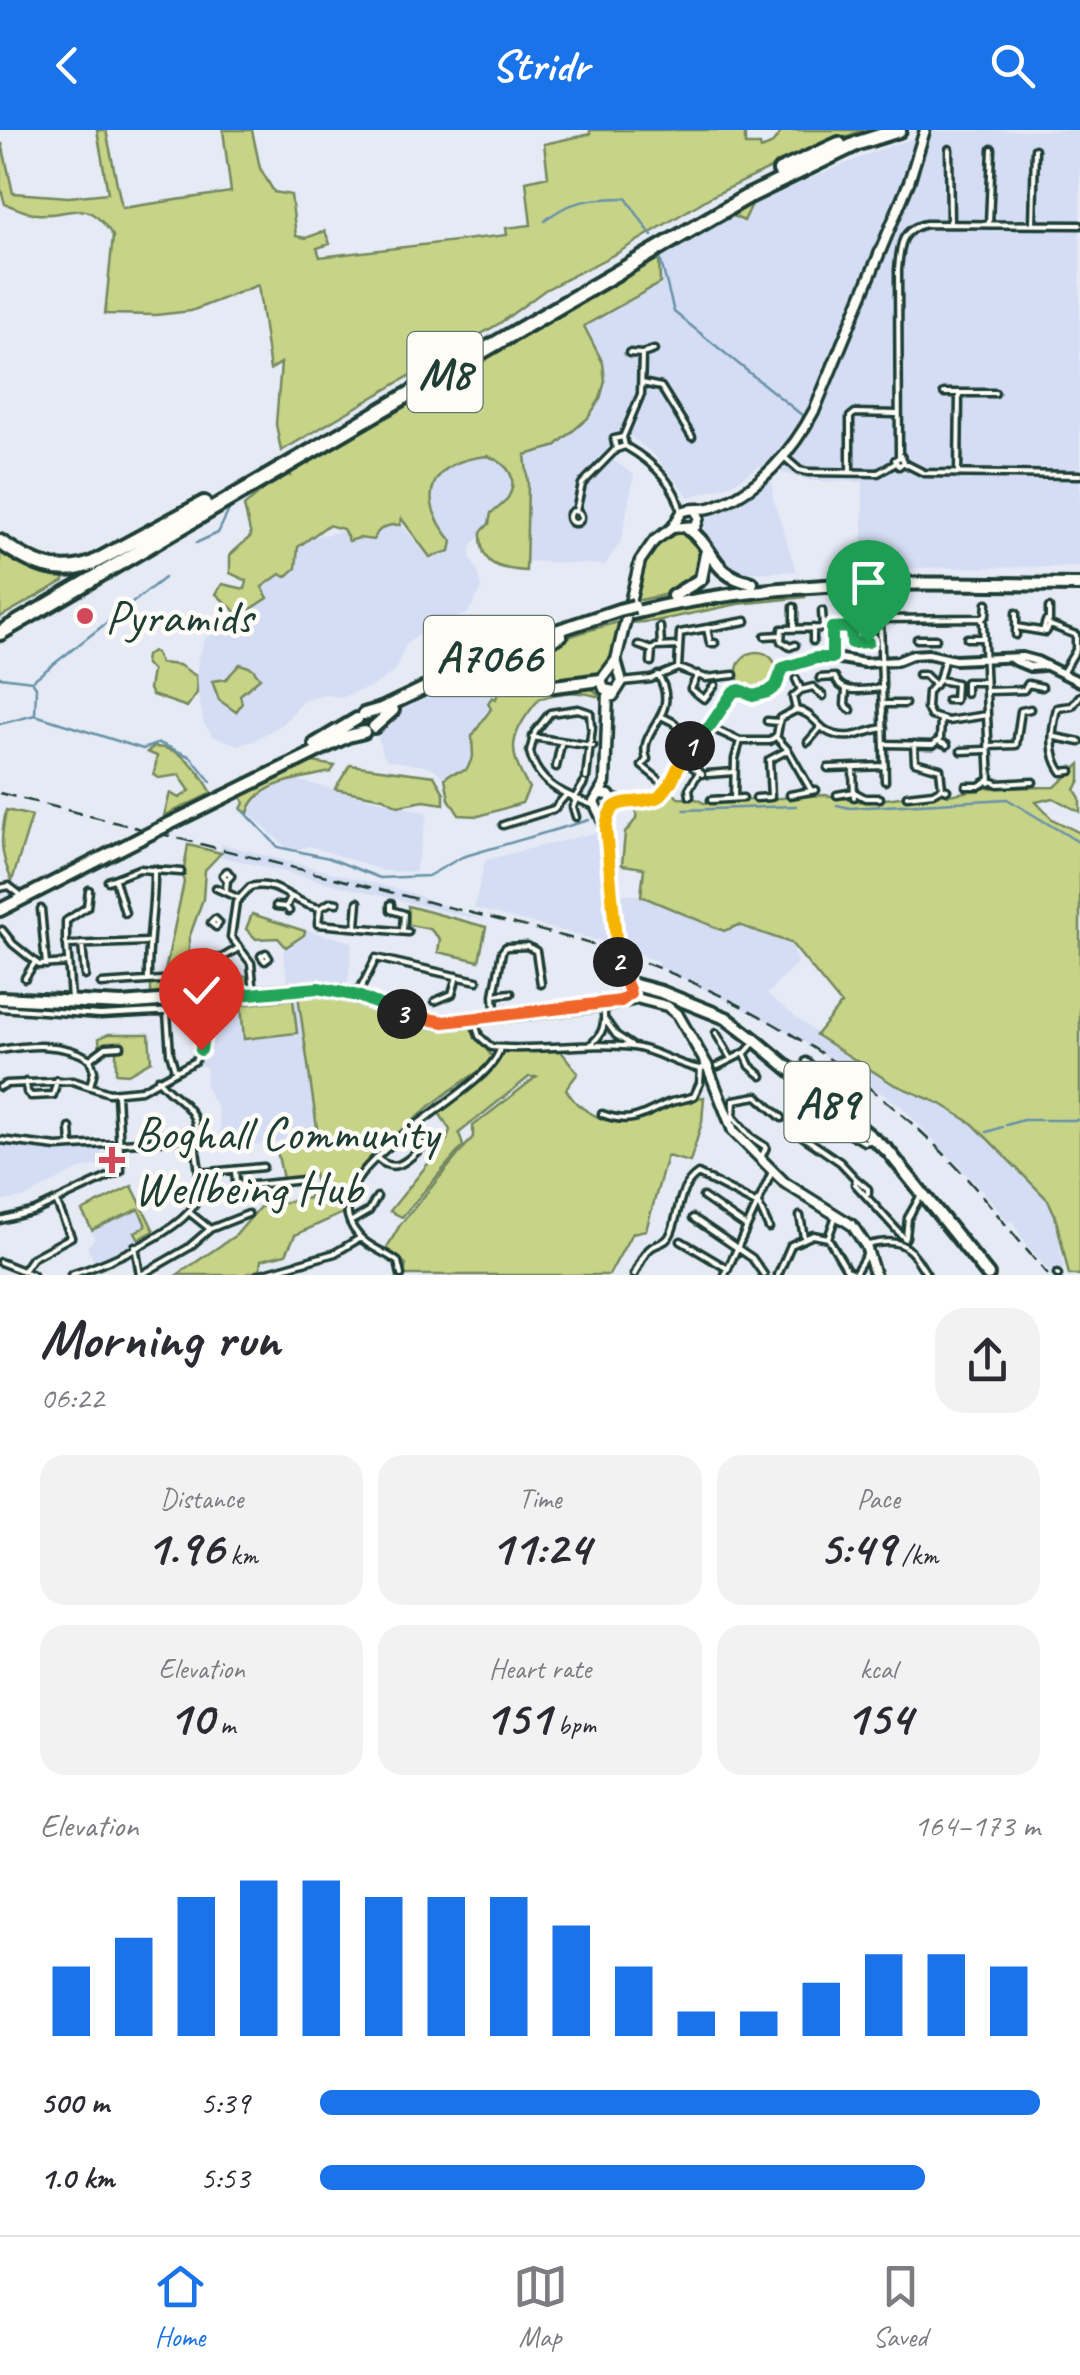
<!DOCTYPE html>
<html lang="en">
<head>
<meta charset="utf-8">
<style>
	:root { --surface:#fff; --page:#f2f2f3; --text:#2b2b33; --muted:#7c7c81; --line:#e1e1e2; --accent:#1a73e8 }
	body { margin:0; font-family:Caveat,sans-serif; background:var(--page); color:var(--text); height:100vh; display:flex; flex-direction:column; font-size:38px; white-space:nowrap }
	* { box-sizing:border-box; margin:0 }
	p { font-size:32px; color:var(--muted) }
	.icon { flex:none; width:55px; height:55px; fill:none; stroke:currentColor; stroke-width:2; stroke-linecap:round; stroke-linejoin:round }
	.map { position:relative; height:1145px; overflow:hidden }
	.drawer { display:flex; flex-direction:column; background:var(--surface); flex:1 }
	.drawer>* { flex:none }
	.pin { position:absolute; display:grid; place-items:center; width:85px; height:85px; color:#fff; margin:-102px -42px; border-radius:50% 50% 50% 0; rotate:-45deg; box-shadow:0 0 10px #0007 }
	.pin .icon { rotate:45deg }
	.km { position:absolute; width:50px; height:50px; margin:-25px; border-radius:50%; background:#222; color:#fff; font-size:28px; line-height:50px; text-align:center }
	.round { display:grid; place-items:center; flex:none; width:105px; height:105px; border-radius:30px; background:var(--page) }
	.head { display:flex; align-items:center; justify-content:space-between; height:170px; padding:0 40px }
	h1 { font-size:55px; font-weight:700; line-height:75px }
	.metrics { display:grid; grid-template-columns:repeat(3,1fr); gap:15px; height:170px; padding:10px 40px }
	.metrics div { display:grid; align-content:center; border-radius:25px; background:var(--page); text-align:center }
	.metrics b { font-size:50px; font-weight:700 }
	.metrics small { font-size:28px; font-weight:400 }
	.metrics p { font-size:28px }
	.chart { height:280px; padding:20px 40px }
	.chart p { display:flex; justify-content:space-between }
	.chart svg { width:100%; height:180px; margin-top:10px; stroke:var(--accent); stroke-width:6 }
	ul { padding:0 40px; list-style:none; font-size:32px }
	li { display:grid; grid-template-columns:160px 120px 1fr; align-items:center; height:75px }
	li i { height:25px; border-radius:12px; background:var(--accent) }
	header { display:flex; justify-content:space-between; align-items:center; height:130px; padding:0 40px; background:var(--accent); color:#fff; font-size:45px; font-weight:700 }
	.menu { display:flex; justify-content:space-around; align-items:center; height:140px; border-top:2px solid var(--line); background:var(--surface); font-size:28px; color:var(--muted) }
	.menu a { display:grid; justify-items:center; gap:5px }
	.menu .selected { color:var(--accent) }
	.map>svg:first-child { display:block }
</style>
</head>
<body>
<header><svg class="icon" aria-label="back" viewBox="0 0 24 24"><path d="M15 5l-7 7 7 7"/></svg>Stridr<svg class="icon" aria-label="search" viewBox="0 0 24 24"><circle cx="10" cy="10" r="6"/><path d="M15 15l6 6"/></svg></header>
<div class="map">
<svg width="1080" height="1145" viewBox="0 0 1080 1145">
	<rect width="100%" height="100%" fill="#e5eaf5"/>
	<filter id="ink" filterUnits="userSpaceOnUse"><feTurbulence type="fractalNoise" baseFrequency=".01" numOctaves="2"/><feDisplacementMap in="SourceGraphic" scale="20" xChannelSelector="R" yChannelSelector="G"/><feConvolveMatrix kernelMatrix="1 2 1 2 8 2 1 2 1" color-interpolation-filters="sRGB"/></filter>
	<g filter="url(#ink)">
		<path fill="#d4ddf3" d="M1080 0V437L863 438V352L811 351 759 336 731 355 689 367 653 324 630 306 614 331 634 345 621 411 605 435 526 431 528 353 525 325 554 317 603 233 584 196 660 154 658 127 733 86 744 90 753 72 879 20 935 1Z
			M484 323 504 331 511 342 514 357 512 368 498 388 472 415 470 426 479 445 482 459 468 483 415 506 405 516 395 541 373 556 340 568 325 564 303 571 283 594 253 611 239 615 213 606 204 594 196 551 198 528 205 509 232 491 243 475 283 443 294 422 314 407 368 396 397 394 404 397 425 423H445L450 416 437 392 430 350 451 329Z
			M771 347 773 368 796 441 746 443 721 433 704 401 706 390Z
			M503 548 491 578 472 605 473 627 466 641 450 644 445 648 431 637 388 630 383 625 377 603 382 589 454 554 470 549Z
			M296 650 428 683 415 742 384 741 310 716 299 719 286 717 249 683 252 671 265 661Z
			M602 701 612 814 474 778 485 730Z
			M221 714 408 762 488 792 220 726Z
			M615 762 640 766 701 791 739 795 791 813 797 833 767 864 838 920 893 954 941 974 973 994 1048 1070 1055 1085 1064 1139 1052 1145 1025 1113 1012 1090 1008 1093 993 1072 901 976 792 904 657 835 658 832 622 817Z
			M306 800 352 812 347 859 288 855 283 820 305 806Z
			M298 865 318 1005 223 1020 218 979 205 956 207 938 198 934 222 873Z
			M0 1013 43 1021 102 1019V1034L77 1040 26 1067 0 1072Z
			M133 1056 155 1101 95 1133 87 1117 95 1108 81 1081Z"/>
		<path fill="#c7d387" stroke="#73885e" stroke-width="2.5" d="M97 0H106L122 78 231 62 223 0H252L260 38 274 62 291 65 296 106 306 108 325 101 330 114 317 118 320 127 507 105 506 98 531 95 526 51 548 46 544 14 590 4V0H745V15H760L761 19 771 15 783 0H864L812 19 712 66 619 122 545 160 500 193 281 321 276 294 281 233 270 240 258 155 191 181 156 185 105 184 113 106C84 63 73 88 36 84 26 83 15 77 5 74L0 56 2 13 13 63 69 67 108 63Z
			M751 68 753 72 744 91 733 86 659 127 660 153 584 196 603 233 605 251 600 269 588 288 554 317 525 325 528 353 526 441C497 439 480 435 481 402L489 394 491 383C519 366 521 339 488 326 431 331 414 366 452 411L450 421 430 427 401 388 400 395C387 394 378 398 373 410L359 408 349 411 343 399 328 395 298 417 296 438 286 447 280 444 262 457 268 468 251 479 237 483 216 464 222 454 245 459 247 451 230 443V425L251 406 244 376 287 340 291 347 290 338Z
			M677 403C711 403 708 446 681 459 667 466 649 468 634 471 641 441 647 416 677 403Z
			M0 417 64 444V451L0 487Z
			M805 462V467L738 474 656 491 630 493 633 487 716 470Z
			M618 492C617 502 616 514 613 524 602 555 563 557 537 547L532 532C544 510 595 499 618 492Z
			M152 521 156 523 160 533 179 535 196 546 197 563 187 577 152 565 149 559 152 541 145 533 146 526Z
			M737 542a20 20 0 1 1 40 0a20 20 0 1 1-40 0Z
			M240 534 252 538 260 548 240 565 242 573 236 582 219 570 212 551 226 549Z
			M503 548 591 558 604 569C582 560 563 561 539 569 511 604 505 618 529 658L522 673 479 686 459 685 449 669 445 648 450 644 466 640 473 627 472 606 491 579 488 573 492 567 496 569Z
			M153 617C182 616 199 640 212 663L164 686 170 663 179 668 190 661 179 645 159 648 154 645 157 626 147 622Z
			M307 631 335 636 331 642C304 648 255 652 248 683L241 679 244 673 240 663Z
			M1080 634V650L1075 660 1080 668V682L1053 668 1036 672 1052 689 1080 703V1145H1069L1055 1085 1048 1070 973 994 941 974 893 954 816 905 841 874 791 813 739 795 724 801 641 766 644 738 622 735 625 703 636 689 637 675 656 673 671 660 678 668 696 669 704 673 825 665 864 672 942 661 949 665 986 658 1055 657Z
			M350 635 434 646 444 663V674L424 671 398 676 383 668 335 659Z
			M6 680 32 686 12 751C0 723 0 711 6 680Z
			M188 715 221 723 205 740 203 769 189 808V850L253 846 254 863 151 868V852L163 851 184 752 181 742 184 739Z
			M408 776 486 797 479 831 438 822 440 809 430 799 409 795Z
			M252 784 305 801 304 805 286 817 278 808 256 809 246 799Z
			M328 864 417 895 470 897 495 931C437 966 383 1011 341 1064L343 1083 295 1105 286 1124 261 1130 260 1140 243 1145H177L236 1105 260 1077 308 1068 317 1059 314 1044 283 1049 276 1016 316 1008 318 1005 298 865Z
			M293 869 297 903 244 909 241 875Z
			M109 904H149L151 931 128 944 116 943V919H106L100 923 99 908Z
			M560 920 578 943 566 959C574 973 580 977 594 985 634 1008 663 971 704 967L702 992 690 1032 667 1026 646 1100 632 1103 609 1145H404L406 1134 386 1119 400 1095 473 1007V996L536 947H529L459 1003 463 1016 402 1087 390 1081 447 1010 450 1000 438 981C466 960 487 952 505 921Z
			M132 1056 154 1101 139 1109 135 1102 146 1096 139 1079 92 1100 82 1081Z"/>
		<g fill="none" stroke-linecap="round" stroke-linejoin="round">
			<path stroke="#6892a8" stroke-width="2.5" d="M545 91C567 70 597 68 626 68L652 106
				M659 124 674 182 803 286
				M196 413 218 403 230 378
				M0 547 32 551 36 557 35 585
				M32 551 164 448
				M0 594 35 585 143 619 159 613 191 627 211 652
				M837 675 850 678 1007 669 1080 713
				M243 680 278 717 329 728 380 748 428 746 462 727 589 690
				M684 680 796 676
				M1045 990H1054
				M1056 990H1080
				M1006 995 1023 990H1042
				M987 1002 1002 997"/>
			<defs>
				<path id="minor" d="M949 19 950 94
					M989 94 992 19
					M1033 94 1035 19
					M629 223 642 224 654 220
					M642 253 661 257 692 307
					M944 263H995
					M623 307 641 264 642 224
					M625 316 623 307 614 309 616 319 625 316C651 331 676 352 681 383
					M899 326 898 140C900 117 900 99 926 94L1080 95
					M901 326 904 332 899 336 895 330Z
					M784 327 799 340 808 342 878 343 896 333
					M904 333 924 343 1080 345
					M850 343V287L855 283 897 284
					M958 344 959 263
					M569 387a6 6 0 1 1 12 0a6 6 0 1 1-12 0Z
					M576 381 582 354 616 319
					M851 476V497
					M794 477V498
					M1049 478V491
					M822 481 823 498
					M1016 483V497
					M982 489 986 485 987 473
					M660 497 661 516
					M707 498 710 513H715
					M813 498V511
					M1043 501 1046 491 1050 495
					M1016 505V497L1046 502 1050 495 1076 505V520L1063 542
					M765 506 780 505
					M967 508H984
					M917 509H936
					M638 515 652 520 656 517 679 516
					M795 515 790 517 781 511 782 499 832 498
					M832 528V498L851 497 852 513 867 512
					M944 530 939 550 928 562 927 578 931 586 948 591 987 585
					M651 532 652 520
					M678 538 680 503 746 491
					M698 544 691 559 704 569 715 555
					M658 545C683 585 636 600 647 629L642 636 668 657
					M918 545H925L935 555
					M820 548 835 547C841 566 865 559 883 558
					M796 549 801 560
					M939 550 956 553 955 570H947
					M622 552 651 549 678 538 706 548 734 545
					M846 560 845 575 851 580
					M986 561 1024 560 1028 554 1042 557
					M966 563V552H985
					M883 574H905
					M796 580 793 567 801 560 813 557 823 566
					M663 587 673 592 693 612
					M767 591 779 592
					M591 596 590 583 578 579 550 583 535 602 530 622C538 656 566 665 595 676
					M712 598 740 611H770L777 605 780 588 796 580C815 583 818 601 836 605 853 610 867 600 884 598
					M532 607 593 616
					M776 607 788 620
					M1055 607 1080 612
					M938 611 947 615
					M808 612 821 597
					M886 614 933 615 940 609 941 590
					M914 614 915 632 940 639 942 658
					M988 616 1016 615 1021 581 1030 579
					M961 621 986 620
					M681 628 702 644
					M556 637 561 614
					M828 638 885 636
					M853 638 854 667
					M1071 641 1062 642C1048 623 1052 600 1057 578L1072 576 1080 566
					M708 644 734 642
					M586 648 592 597
					M885 651 880 489 981 488 983 493 990 653
					M966 656H979L989 650 998 654 1033 652
					M790 665 816 660
					M837 665 854 662 865 668H880
					M690 666 689 659 699 642
					M907 666 933 663 942 658 947 660
					M734 668 735 629 740 611
					M756 668 771 667 769 630 788 620 811 660
					M574 669 584 653
					M576 670 573 677 576 687
					M711 670 743 668
					M503 695 554 679 566 665
					M115 750 125 783
					M108 751 139 739 181 742
					M0 758 9 756 22 766
					M216 758 238 768
					M226 760 227 750 223 745 227 741 231 746 227 750
					M391 774V780L404 784 403 800
					M276 776 286 777
					M320 778 331 772 337 773
					M41 779 46 835
					M289 781 286 777 291 767
					M215 789 219 793 216 797 211 793Z
					M356 796 358 772
					M2 800 13 814 39 835 68 833
					M66 813V791L87 777 89 760
					M82 814 85 846
					M266 823 269 828 265 831 261 826Z
					M206 825 210 829 205 833 202 829Z
					M210 829 222 828 237 819
					M25 848 35 832
					M148 851C147 813 155 777 154 739
					M101 854 162 850
					M359 862 376 828 477 851
					M254 863 251 833 231 807 236 772 250 757C278 749 294 775 320 778L318 794 408 802
					M494 865 511 863
					M71 869 67 815 147 812
					M435 871 452 864 457 846
					M0 878 100 885 195 880 207 886
					M495 881 494 865 502 822 506 817 527 816 536 821 541 854
					M167 883 170 923 175 940
					M474 890 479 906 491 917C538 922 586 911 634 917 657 920 677 936 701 939L707 935
					M606 891 616 905 631 915
					M716 903 730 927
					M590 915C604 904 606 893 603 876
					M0 920C30 915 63 912 90 929L94 941 90 956
					M744 923 750 936 762 946
					M90 929 106 917 121 916
					M806 931 825 947
					M718 936 746 922 753 914
					M26 952 27 962 31 966 53 965 57 950
					M831 952 846 970
					M0 957 6 954 73 951 109 963 141 960 195 931 201 920 205 890 214 879 215 867
					M818 965 815 977 831 993 864 1012 874 1010
					M602 984C634 996 642 983 671 972 678 970 687 969 694 966L700 953 701 939
					M153 994 154 1011
					M70 998 71 1016
					M799 1004 840 1032 856 1049 855 1054 905 1109
					M0 1010 57 1017 188 1009 196 1014
					M762 1026 766 1017 751 1007 733 987 734 970 757 966 782 988
					M378 1029C396 1045 409 1029 423 1016
					M235 1040 236 1052 242 1056 304 1050
					M199 1043 263 1037
					M856 1049 868 1059V1063
					M703 1067 745 1096
					M757 1071 769 1098
					M190 1083 210 1099
					M800 1086 804 1107
					M693 1088 752 1128 764 1145
					M0 1090 35 1081 121 1041 117 964
					M350 1092 369 1081 377 1067
					M906 1107 908 1088 921 1065
					M828 1108 847 1140 855 1144
					M681 1111 728 1139
					M868 1115C903 1106 910 1117 927 1145
					M135 1116 140 1145
					M0 1132 33 1145
					M23 1141 32 1128 71 1107 56 1071
					M855 1143 868 1122
					M1057 1144 1058 1145
					M71 1145C102 1135 191 1099 199 1065 202 1049 197 1034 196 1018 196 1008 198 998 194 988 187 971 168 964 158 949
					M141 1145 188 1118 210 1099 248 1084
					M258 1145 335 1123 360 1108
					M401 1145 398 1132C386 1122 369 1118 359 1106 298 1038 491 967 500 918
					M634 1145C639 1136 643 1123 652 1117 660 1112 667 1113 671 1103 680 1083 677 1058 698 1044L756 1074
					M725 1145 772 1042
					M778 1145 791 1115 813 1105 828 1108 836 1086"/>
				<path id="tertiary" d="M1013 530 1030 537 1043 536
					M674 650C674 626 696 614 710 597 719 586 723 573 733 562L741 560 758 565 768 562 776 555 783 538 813 529 835 528 864 533 897 531 912 525 928 524 955 530 1022 527 1037 531 1080 552
					M612 669 625 672 654 670 676 647"/>
				<path id="secondary" d="M672 398 696 396 699 387 695 380
					M614 561 604 559 601 550 616 530 640 431 654 411 672 398 682 382C692 377 702 381 713 377 759 361 793 321 815 279L909 52 925 0
					M613 566 622 552 616 530
					M601 664 609 665 613 671 612 678 606 682
					M608 681 606 699 617 816
					M606 698 594 672 605 653 608 561
					M618 828 620 843 630 859
					M636 868 667 876 678 885 707 935 733 1001 785 1053 852 1095 866 1116 875 1145"/>
				<path id="primary" d="M687 398C716 418 710 445 752 453
					M673 466 701 449 706 424
					M633 483C782 446 927 454 1080 455
					M542 553C512 534 542 515 561 505
					M446 554 487 545 555 556 601 550
					M364 584 381 579 517 514 619 480
					M374 597 393 580
					M315 614 357 589
					M163 697 348 606 364 602
					M0 780 143 707
					M630 864V859L635 855 661 862 726 888 756 911 888 1021 988 1145
					M0 868 122 874 318 858 357 866 408 887 444 892 611 873 634 868"/>
				<path id="motorway" d="M780 41 839 14
					M0 412C29 432 57 448 93 433L204 373
					M0 503 745 68 858 13 899 0"/>
			</defs>
			<use href="#minor" stroke="#1f3d34" stroke-width="11"/>
			<use href="#tertiary" stroke="#1f3d34" stroke-width="14"/>
			<use href="#secondary" stroke="#1f3d34" stroke-width="15"/>
			<use href="#primary" stroke="#1f3d34" stroke-width="18"/>
			<use href="#motorway" stroke="#1f3d34" stroke-width="20"/>
			<use href="#minor" stroke="#fdfcf7" stroke-width="4"/>
			<use href="#tertiary" stroke="#fdfcf7" stroke-width="6"/>
			<use href="#secondary" stroke="#fdfcf7" stroke-width="8"/>
			<use href="#primary" stroke="#fdfcf7" stroke-width="10"/>
			<use href="#motorway" stroke="#fdfcf7" stroke-width="12"/>
			<path stroke="#1f3d34" stroke-width="2.5" stroke-dasharray="15 8" stroke-linecap="butt" d="M0 663 570 808C705 846 838 919 938 1018 978 1057 1011 1103 1048 1145"/>
			<defs>
				<path id="secondary-bridge" d="M617 816 618 828"/>
				<path id="primary-bridge" d="M619 480 634 476
					M143 707 163 697"/>
			</defs>
			<use href="#secondary-bridge" stroke="#1f3d34" stroke-width="15" stroke-linecap="butt"/>
			<use href="#primary-bridge" stroke="#1f3d34" stroke-width="18" stroke-linecap="butt"/>
			<use href="#secondary-bridge" stroke="#fdfcf7" stroke-width="8"/>
			<use href="#primary-bridge" stroke="#fdfcf7" stroke-width="10"/>
		</g>
	</g>
	<g fill="none" stroke-linecap="round" stroke-linejoin="round" filter="url(#ink)">
		<defs>
			<path id="split-1" d="M690 616 710 596 733 562 740 560 753 566 768 562 776 556 783 538 816 528H832V498L851 497 852 513 868 512"/>
			<path id="split-2" d="M618 832 606 699C609 661 633 678 659 667 678 648 675 636 690 616"/>
			<path id="split-3" d="M402 884 444 892 621 871 630 864C629 853 619 845 618 832"/>
			<path id="split-4" d="M201 920 205 890 214 879 215 867 318 858 358 866 402 884"/>
		</defs>
		<use href="#split-1" stroke="#fff" stroke-width="20"/>
		<use href="#split-2" stroke="#fff" stroke-width="20"/>
		<use href="#split-3" stroke="#fff" stroke-width="20"/>
		<use href="#split-4" stroke="#fff" stroke-width="20"/>
		<use href="#split-1" stroke="#22a559" stroke-width="12"/>
		<use href="#split-2" stroke="#f5b400" stroke-width="12"/>
		<use href="#split-3" stroke="#f0652b" stroke-width="12"/>
		<use href="#split-4" stroke="#22a559" stroke-width="12"/>
	</g>
	<g fill="#d1495b" stroke="#fdfcf7" stroke-width="4">
		<circle cx="85" cy="486" r="10"/>
		<path d="M107 1015h10v10h10v10h-10v10h-10v-10h-10v-10h10z"/>
	</g>
	<g text-anchor="middle" stroke-width="9" stroke-linejoin="round" paint-order="stroke">
		<g fill="#fdfcf7" stroke="#62766e" stroke-width="2.5">
			<rect x="407.5" y="202" width="75" height="80" rx="8"/>
			<rect x="424" y="486" width="130" height="80" rx="8"/>
			<rect x="784.5" y="932" width="85" height="80" rx="8"/>
		</g>
		<g font-size="45" font-weight="bold" fill="#1f3d34">
			<text x="445" y="258">M8</text>
			<text x="489" y="542">A7066</text>
			<text x="827" y="988">A89</text>
		</g>
		<g font-size="48" fill="#1f3d34" stroke="#fdfcf7" text-anchor="start">
			<text x="105" y="503">Pyramids</text>
			<text x="134" y="1019">Boghall Community<tspan x="134" dy="55">Wellbeing Hub</tspan></text>
		</g>
	</g>
</svg>
<div class="pin" style="left:868px;top:512px;background:#1e9e55"><svg class="icon" aria-label="arrive" viewBox="0 0 24 24"><path d="M6 21V4h12l-3 4 3 4H6"/></svg></div>
<div class="pin" style="left:201px;top:920px;background:#d93025"><svg class="icon" aria-label="check" viewBox="0 0 24 24"><path d="M5 12l5 5 9-10"/></svg></div>
<b class="km" style="left:690px;top:616px">1</b>
<b class="km" style="left:618px;top:832px">2</b>
<b class="km" style="left:402px;top:884px">3</b>
</div>
<section class="drawer">
<div class="head"><div><h1>Morning run</h1><p>06:22</p></div><a class="round"><svg class="icon" aria-label="share" viewBox="0 0 24 24"><path d="M12 15V3M7 8l5-5 5 5M5 13v7h14v-7"/></svg></a></div>
<div class="metrics">
<div><p>Distance</p><b>1.96<small> km</small></b></div>
<div><p>Time</p><b>11:24</b></div>
<div><p>Pace</p><b>5:49<small> /km</small></b></div>
</div>
<div class="metrics">
<div><p>Elevation</p><b>10<small> m</small></b></div>
<div><p>Heart rate</p><b>151<small> bpm</small></b></div>
<div><p>kcal</p><b>154</b></div>
</div>
<div class="chart"><p><span>Elevation</span>164–173 m</p>
<svg viewBox="0 0 160 44" preserveAspectRatio="none"><path d="M5 44V27M15 44V20M25 44V10M35 44V6M45 44V6M55 44V10M65 44V10M75 44V10M85 44V17M95 44V27M105 44V38M115 44V38M125 44V31M135 44V24M145 44V24M155 44V27"/></svg>
</div>
<ul>
<li><b>500 m</b>5:39<i style="width:100%"></i></li>
<li><b>1.0 km</b>5:53<i style="width:84%"></i></li>
</ul>
</section>
<nav class="menu">
<a class="selected"><svg class="icon" aria-label="home" viewBox="0 0 24 24"><path d="M3 11l9-7 9 7M6 9v11h12V9"/></svg>Home</a>
<a><svg class="icon" aria-label="map" viewBox="0 0 24 24"><path d="M3 6l6-2 6 2 6-2v14l-6 2-6-2-6 2zM9 4v14M15 6v14"/></svg>Map</a>
<a><svg class="icon" aria-label="saved" viewBox="0 0 24 24"><path d="M7 4h10v16l-5-4-5 4z"/></svg>Saved</a>
</nav>
</body>
</html>
